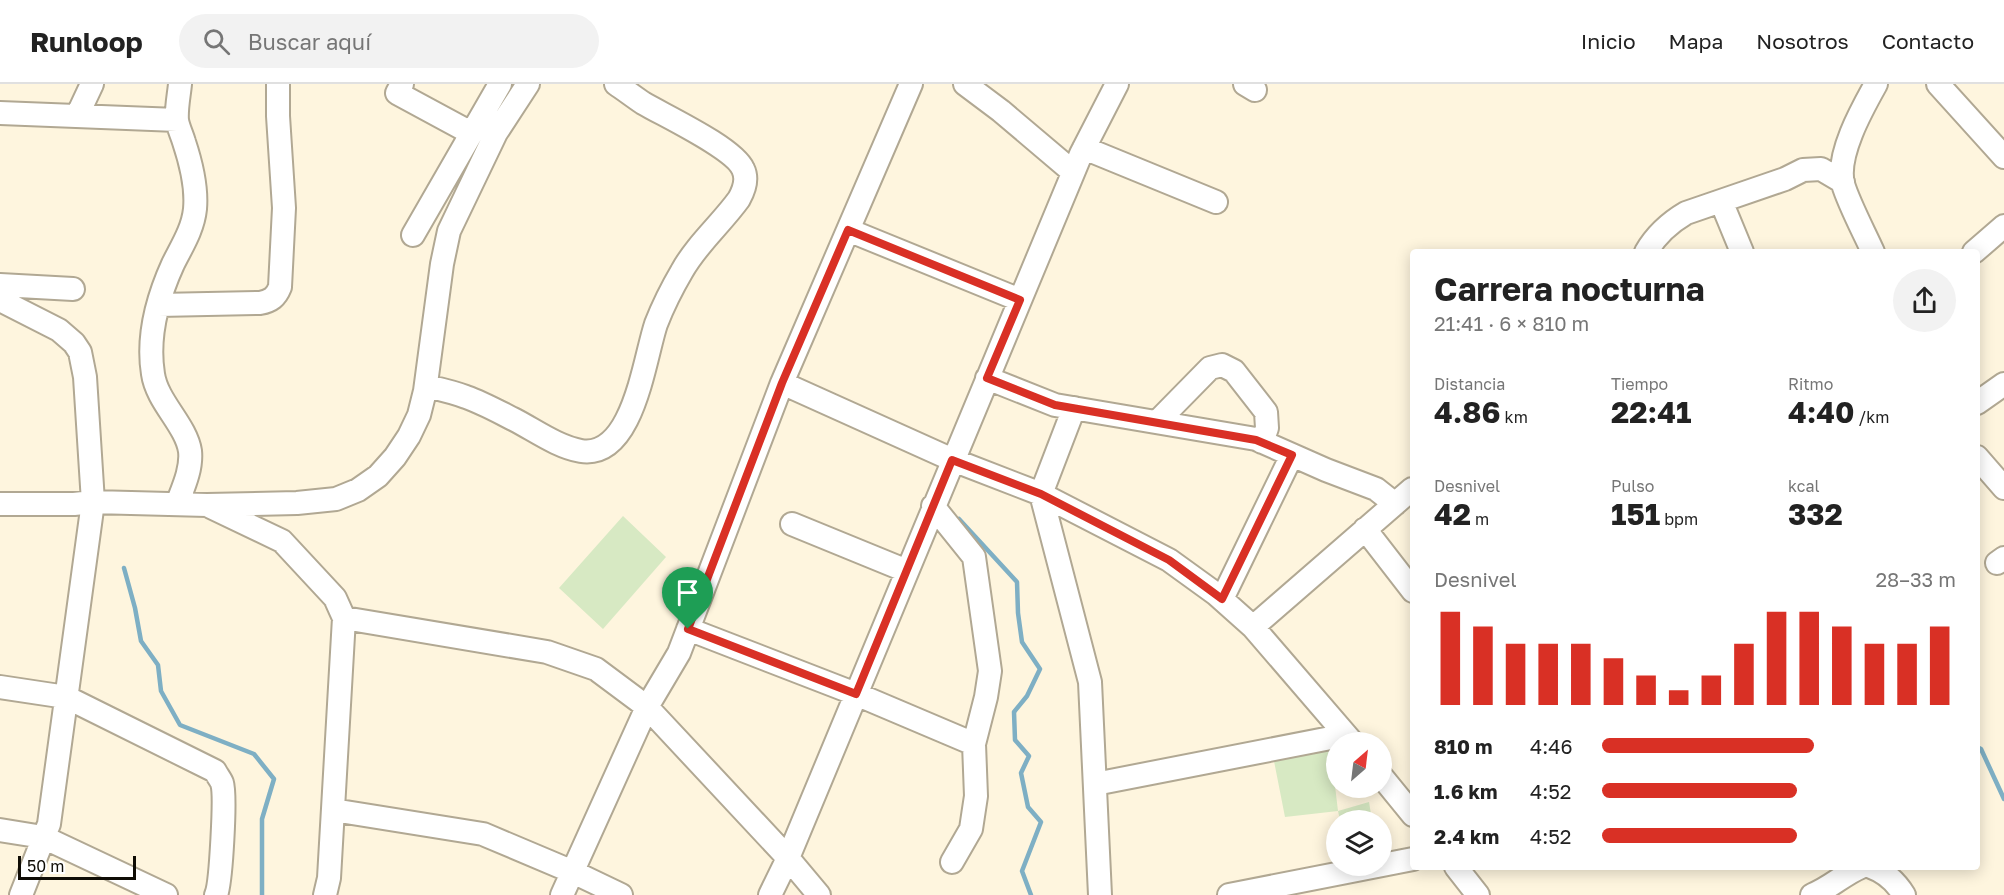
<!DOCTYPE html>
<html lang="es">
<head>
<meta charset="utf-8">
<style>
	:root { --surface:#fff; --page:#f2f2f2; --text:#222; --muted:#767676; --line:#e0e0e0; --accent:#d93025 }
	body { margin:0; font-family:"Golos Text",sans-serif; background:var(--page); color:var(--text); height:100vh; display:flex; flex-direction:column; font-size:22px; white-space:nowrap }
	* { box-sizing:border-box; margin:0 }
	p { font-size:20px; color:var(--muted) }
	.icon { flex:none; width:33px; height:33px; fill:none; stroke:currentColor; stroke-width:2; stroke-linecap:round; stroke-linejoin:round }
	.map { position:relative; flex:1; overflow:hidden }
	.side { position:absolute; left:1410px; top:165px; width:570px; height:621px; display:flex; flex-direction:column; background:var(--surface); border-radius:6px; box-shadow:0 3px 15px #0003 }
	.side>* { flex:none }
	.needle { width:39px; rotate:28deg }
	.tools { position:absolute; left:1326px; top:648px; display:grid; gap:12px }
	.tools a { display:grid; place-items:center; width:66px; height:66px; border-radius:50%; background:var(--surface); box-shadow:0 3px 15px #0003; font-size:30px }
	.scale { position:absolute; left:18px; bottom:15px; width:118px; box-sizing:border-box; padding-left:6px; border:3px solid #0f0c05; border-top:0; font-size:16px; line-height:21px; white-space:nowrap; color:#0f0c05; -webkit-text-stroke:4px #fff; paint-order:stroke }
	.pin { position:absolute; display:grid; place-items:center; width:51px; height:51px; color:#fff; margin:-62px -26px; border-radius:50% 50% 50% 0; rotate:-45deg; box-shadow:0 0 6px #0007 }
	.pin .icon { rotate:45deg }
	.round { display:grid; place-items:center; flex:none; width:63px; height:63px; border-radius:32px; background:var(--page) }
	.overview { display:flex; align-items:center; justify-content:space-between; height:102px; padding:0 24px }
	h1 { font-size:33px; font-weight:700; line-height:45px }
	.metrics { display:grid; grid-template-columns:repeat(3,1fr); gap:9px; height:102px; padding:6px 24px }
	.metrics div { display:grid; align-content:center }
	.metrics b { font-size:30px; font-weight:700 }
	.metrics small { font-size:16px; font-weight:400 }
	.metrics p { font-size:16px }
	.chart { height:168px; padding:12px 24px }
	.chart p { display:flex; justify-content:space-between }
	.chart svg { width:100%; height:108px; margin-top:6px; stroke:var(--accent); stroke-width:6 }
	ul { padding:0 24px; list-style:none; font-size:20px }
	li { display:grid; grid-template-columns:96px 72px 1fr; align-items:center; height:45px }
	li i { height:15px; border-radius:8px; background:var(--accent) }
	header { display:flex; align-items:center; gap:36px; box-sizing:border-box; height:84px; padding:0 30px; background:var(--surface); border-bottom:2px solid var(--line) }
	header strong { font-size:28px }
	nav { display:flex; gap:33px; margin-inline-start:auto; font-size:21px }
	.search { width:420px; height:54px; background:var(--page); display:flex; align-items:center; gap:15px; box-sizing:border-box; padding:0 21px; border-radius:33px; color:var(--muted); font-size:22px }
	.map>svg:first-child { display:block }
</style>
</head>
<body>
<header>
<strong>Runloop</strong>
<div class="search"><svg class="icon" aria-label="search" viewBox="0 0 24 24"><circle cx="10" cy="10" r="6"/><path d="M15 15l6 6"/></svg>Buscar aquí</div>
<nav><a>Inicio</a><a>Mapa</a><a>Nosotros</a><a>Contacto</a></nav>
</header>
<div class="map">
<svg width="2004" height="811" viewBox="0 0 2004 811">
	<rect width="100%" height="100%" fill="#fef5de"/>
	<path fill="#d7e9c3" d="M623 432 666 473 603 545 559 504Z
		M1330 660 1338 727 1369 718 1372 736H1340L1338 727 1285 733 1273 672Z"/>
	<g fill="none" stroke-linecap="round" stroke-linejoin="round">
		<path stroke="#7eafc4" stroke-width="4.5" d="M959 435 1017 498 1018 529 1022 558 1040 585 1027 612 1014 628 1015 656 1029 672 1021 689 1028 723 1041 738 1022 787 1031 811
			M124 484 135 524 141 557 158 581 161 607 180 641 254 670 274 695 262 735V811
			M1977 663 1981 665 2004 715"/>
		<defs>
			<path id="minor" d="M402 0 397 9 471 49
				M965 0 1001 27 1073 88
				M1245 0 1255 6
				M1938 0 2004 73
				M0 29 177 36
				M77 32 92 0
				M1084 64 1216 118
				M1721 117 1742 168
				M848 146 1020 216
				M413 151 500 0
				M1646 168C1656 151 1669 139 1686 129L1785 95 1803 86 1821 85 1843 98
				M1873 168C1864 148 1849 120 1843 100 1836 71 1862 25 1876 0
				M1974 168 2004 142
				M0 201 73 205
				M0 216 59 246 74 259 80 268 85 293 93 418 49 740 21 811
				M159 221 260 219C271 217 276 213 280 203L284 124 278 32V0
				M987 294 1055 321 1256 355 1326 386 1376 405 1395 420
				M782 299 953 376 1041 410 1169 476 1216 510 1253 543 1352 658
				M426 302C439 305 453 308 466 313 483 319 499 328 515 336 536 347 558 363 581 367 633 375 644 276 656 240 663 222 672 204 682 187 697 160 721 140 739 115 744 106 748 95 743 85 734 64 665 32 643 19 634 13 625 6 616 0
				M1977 319 2004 300
				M1074 324 1041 410 1090 598 1100 811
				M1157 338 1210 284 1222 281 1234 287 1266 328 1267 344 1262 358
				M1977 373 2004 404
				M0 420H74L93 418 207 421 297 419 336 415 358 406 378 392 395 373 409 352 419 331 425 307 442 180 449 147 496 49 528 0
				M177 420C183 404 192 385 190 367 186 341 157 318 153 290 147 253 158 213 173 180 182 162 193 145 195 125 197 103 191 79 184 58 182 51 178 43 177 36 176 25 179 11 180 0
				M933 422 974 473 990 587 986 613 974 660 976 712 971 745 952 778
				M211 423 282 457 335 514 344 534 329 794 325 811
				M792 440 907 487
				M1365 445 1413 507
				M1997 479 2004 474
				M1222 515 1292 371
				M344 534 547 568 596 585 647 623 788 774 819 811
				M1253 543 1412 405
				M688 545 856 610 974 660
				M0 603 66 613 215 687C217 691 221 696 222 699 226 711 221 800 216 811
				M1382 693 1413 731
				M1095 700 1346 651
				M333 726 483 750 573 788 621 811
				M0 746 43 753 166 811
				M1456 783 1478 811
				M1871 783C1885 788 1896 798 1904 811
				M562 811 647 623 679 569 782 299 911 0
				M770 811 788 774 1081 70 1117 0
				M1229 811 1413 775
				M1812 811C1830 804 1844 790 1861 783"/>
		</defs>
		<use href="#minor" stroke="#b1a893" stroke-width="26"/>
		<use href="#minor" stroke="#fff" stroke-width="22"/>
	</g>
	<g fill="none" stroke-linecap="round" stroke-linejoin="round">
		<defs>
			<path id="route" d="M848 146 1020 216 987 294 1055 321 1256 356 1292 371 1222 515 1169 476 1041 410 952 376 856 610 688 545 782 299Z"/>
		</defs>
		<use href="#route" stroke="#fff" stroke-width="12"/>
		<use href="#route" stroke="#d93025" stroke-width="8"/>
	</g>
</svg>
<div class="tools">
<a><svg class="needle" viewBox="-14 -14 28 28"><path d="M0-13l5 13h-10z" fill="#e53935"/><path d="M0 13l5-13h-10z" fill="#767676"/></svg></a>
<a><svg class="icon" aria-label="layers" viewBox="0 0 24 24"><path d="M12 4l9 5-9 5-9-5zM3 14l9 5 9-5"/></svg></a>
</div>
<div class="scale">50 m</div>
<div class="pin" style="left:688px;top:545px;background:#1e9e55"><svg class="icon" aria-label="arrive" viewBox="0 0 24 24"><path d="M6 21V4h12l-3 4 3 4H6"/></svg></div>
<section class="side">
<div class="overview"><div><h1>Carrera nocturna</h1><p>21:41 · 6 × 810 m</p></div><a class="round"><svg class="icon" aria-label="share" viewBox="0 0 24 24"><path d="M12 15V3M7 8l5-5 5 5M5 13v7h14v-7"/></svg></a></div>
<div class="metrics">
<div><p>Distancia</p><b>4.86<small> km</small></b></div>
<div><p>Tiempo</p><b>22:41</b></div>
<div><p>Ritmo</p><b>4:40<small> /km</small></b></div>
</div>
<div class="metrics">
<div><p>Desnivel</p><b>42<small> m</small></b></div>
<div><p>Pulso</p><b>151<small> bpm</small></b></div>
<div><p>kcal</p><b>332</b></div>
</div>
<div class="chart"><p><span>Desnivel</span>28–33 m</p>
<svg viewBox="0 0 160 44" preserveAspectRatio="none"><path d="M5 44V6M15 44V12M25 44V19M35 44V19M45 44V19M55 44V25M65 44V32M75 44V38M85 44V32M95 44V19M105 44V6M115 44V6M125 44V12M135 44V19M145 44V19M155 44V12"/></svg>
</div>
<ul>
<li><b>810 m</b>4:46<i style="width:60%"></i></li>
<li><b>1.6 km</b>4:52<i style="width:55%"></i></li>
<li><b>2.4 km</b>4:52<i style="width:55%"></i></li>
</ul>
</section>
</div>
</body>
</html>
